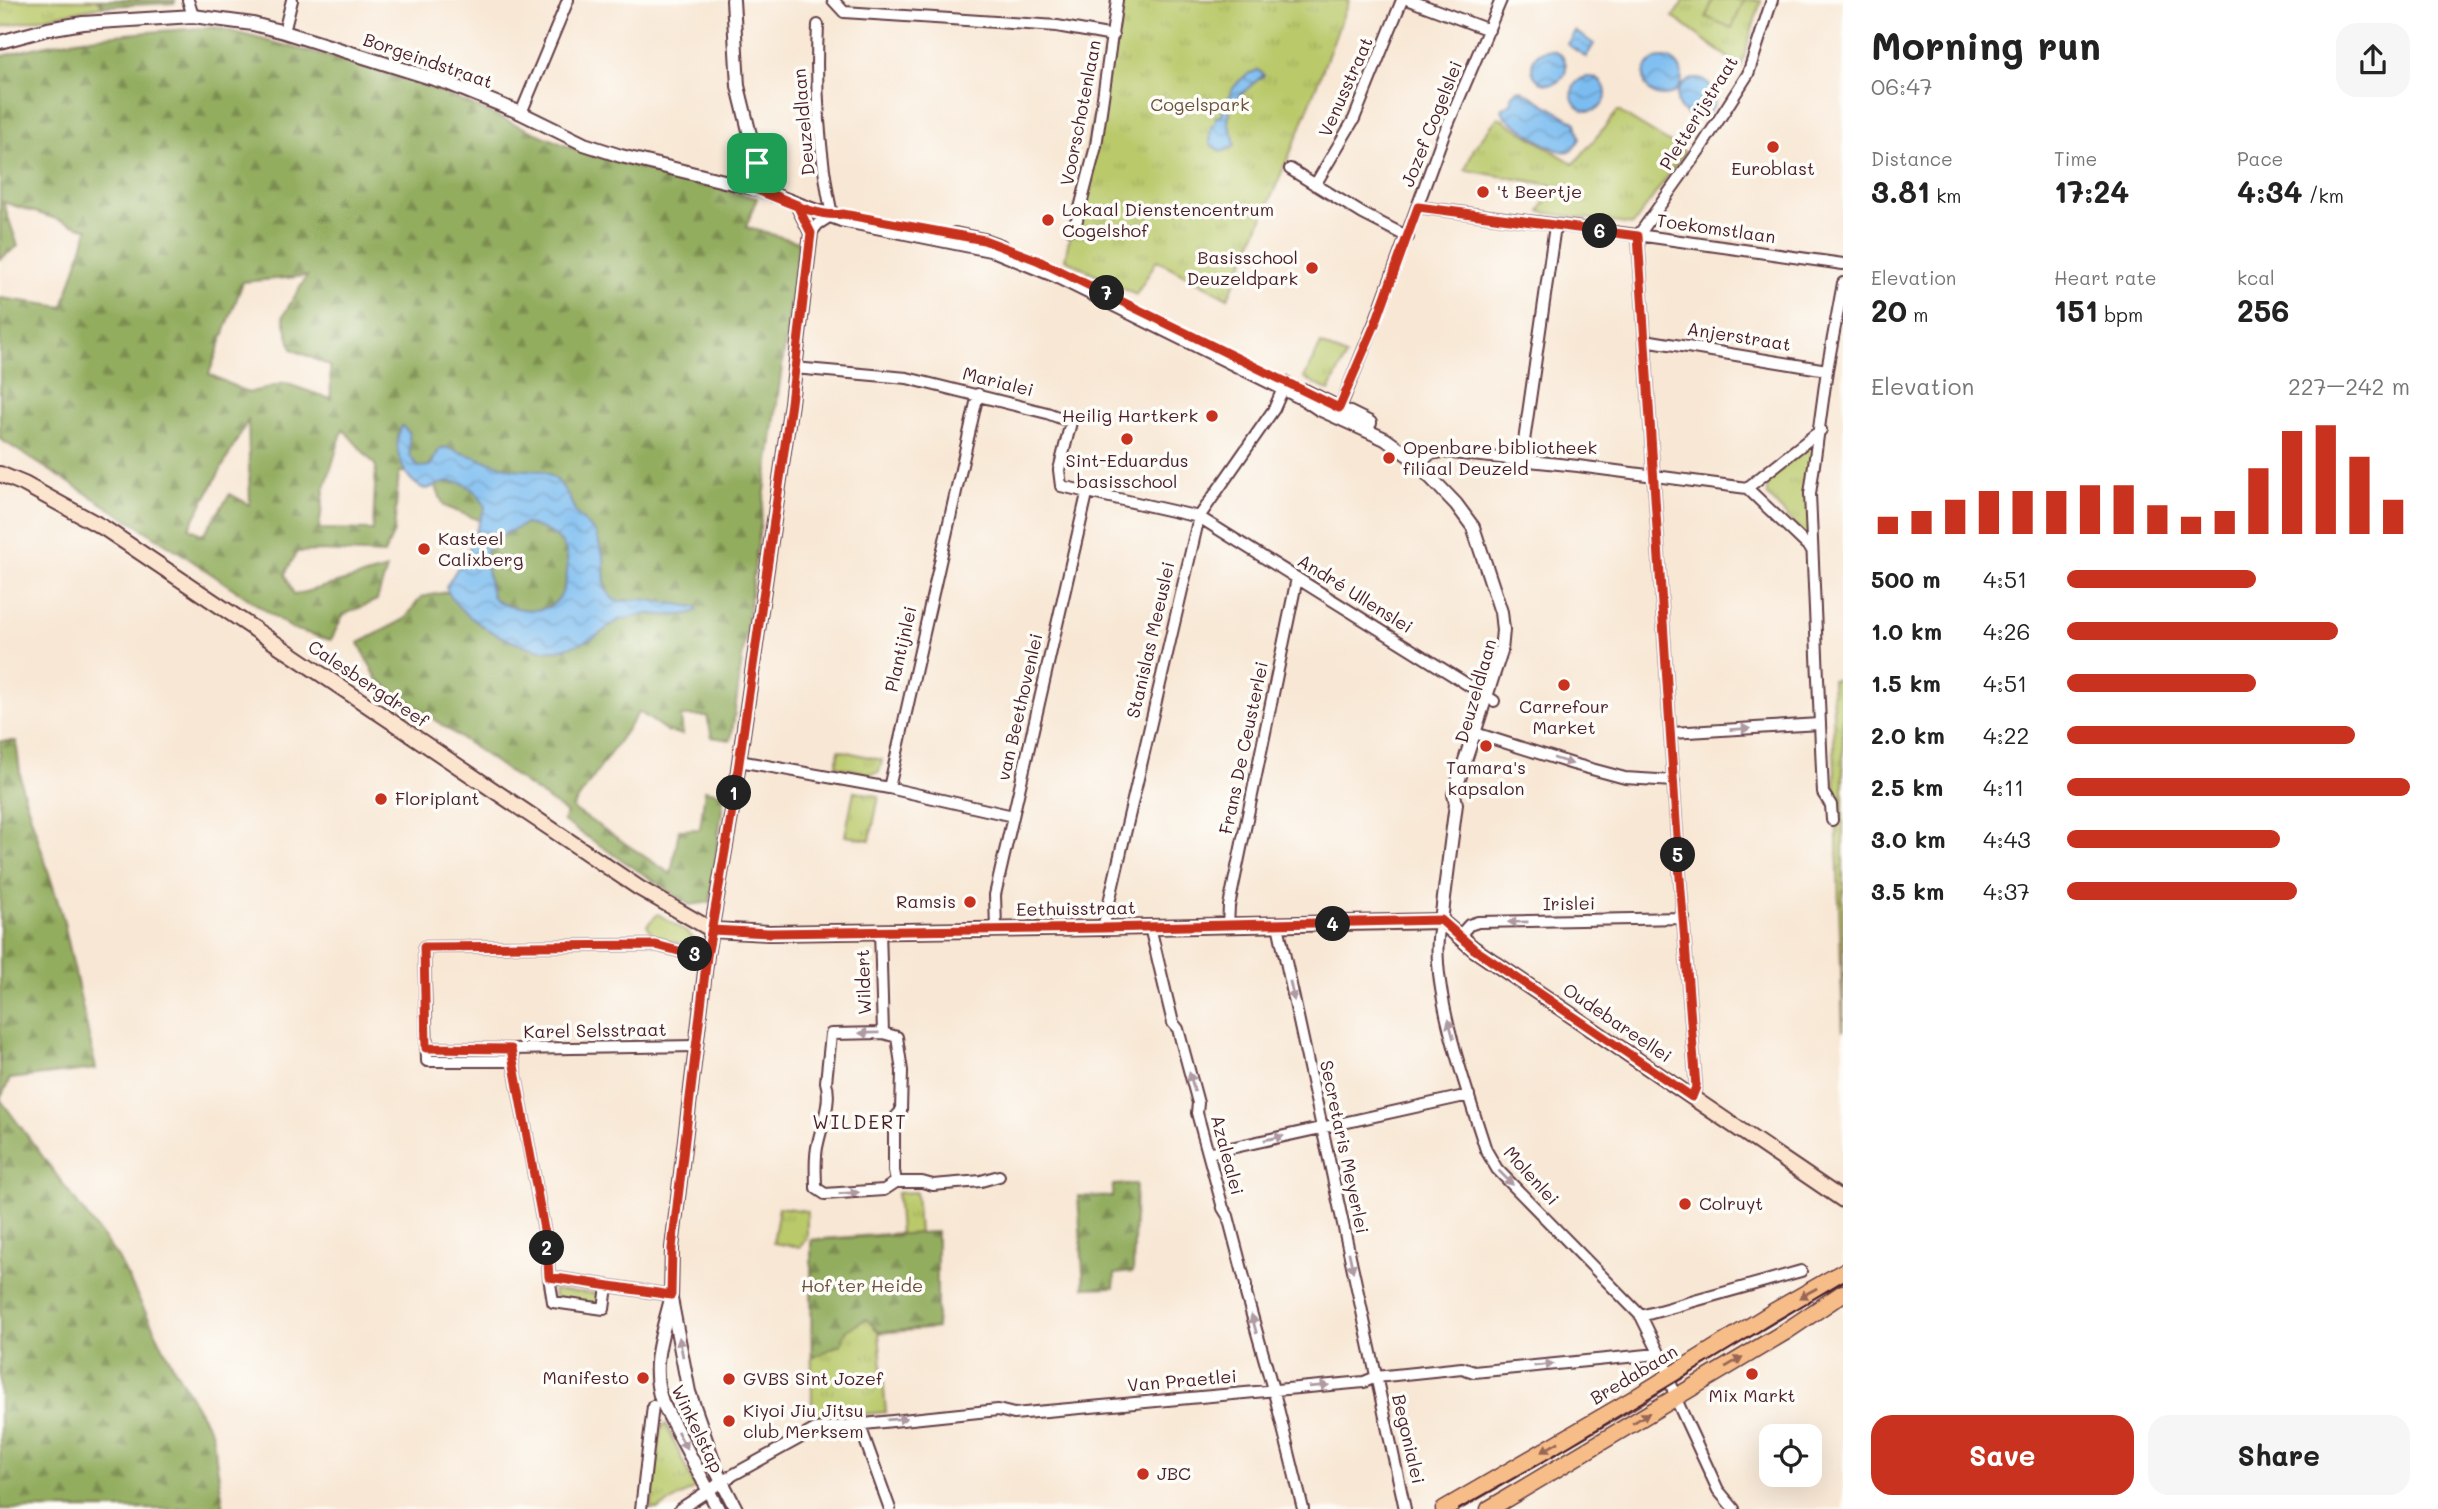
<!DOCTYPE html>
<html lang="en">
<head>
<meta charset="utf-8">
<style>
	:root { --surface:#fff; --page:#f6f6f6; --text:#222; --muted:#767676; --accent:#c8321e }
	body { margin:0; font-family:Mali,sans-serif; background:var(--page); color:var(--text); height:100vh; display:flex; flex-direction:column; font-size:26px; white-space:nowrap }
	* { box-sizing:border-box; margin:0 }
	p { font-size:23px; color:var(--muted) }
	.icon { flex:none; width:38px; height:38px; fill:none; stroke:currentColor; stroke-width:2; stroke-linecap:round; stroke-linejoin:round }
	.map { position:relative; flex:1; overflow:hidden }
	.details { display:flex; flex-direction:column; background:var(--surface); width:595px }
	.details>* { flex:none }
	.tools { position:absolute; left:1759px; top:1424px; display:grid; gap:14px }
	.tools a { display:grid; place-items:center; width:63px; height:63px; border-radius:14px; background:var(--surface); box-shadow:0 7px 28px #0002; font-size:35px }
	.pin { position:absolute; display:grid; place-items:center; width:60px; height:60px; color:#fff; margin:-30px; border-radius:14px; box-shadow:0 4px 10px #0006 }
	.km { position:absolute; width:35px; height:35px; margin:-18px; border-radius:50%; background:#222; color:#fff; font-size:19px; line-height:35px; text-align:center }
	.round { display:grid; place-items:center; flex:none; width:74px; height:74px; border-radius:21px; background:var(--page) }
	.overview { display:flex; align-items:center; justify-content:space-between; height:119px; padding:0 28px }
	h1 { font-size:38px; font-weight:800; line-height:52px }
	.figures { display:grid; grid-template-columns:repeat(3,1fr); gap:10px; height:119px; padding:7px 28px }
	.figures div { display:grid; align-content:center }
	.figures b { font-size:30px; font-weight:800 }
	.figures small { font-size:19px; font-weight:400 }
	.figures p { font-size:19px }
	.chart { height:196px; padding:14px 28px }
	.chart p { display:flex; justify-content:space-between }
	.chart svg { width:100%; height:126px; margin-top:7px; stroke:var(--accent); stroke-width:6 }
	.action { display:flex; gap:14px; margin-top:auto; padding:14px 28px }
	.action a { flex:1; height:80px; border-radius:21px; background:var(--accent); color:#fff; font-size:28px; font-weight:800; line-height:80px; text-align:center }
	.action a+a { background:var(--page); color:var(--text) }
	ul { padding:0 28px; list-style:none; font-size:23px }
	li { display:grid; grid-template-columns:112px 84px 1fr; align-items:center; height:52px }
	li i { height:18px; border-radius:9px; background:var(--accent) }
	main { display:flex; flex:1; min-height:0 }
	.map>svg:first-child { display:block }
</style>
</head>
<body>
<main>
<div class="map">
<svg width="1843" height="1509" viewBox="0 0 1843 1509">
	<defs>
		<pattern id="grass-tufts" width="24" height="20" patternUnits="userSpaceOnUse" patternTransform="scale(1.75)"><rect width="24" height="20" fill="#bac96b"/><path d="M3 7l-1-3M5 7V3M7 7l1-3M15 17l-1-3M17 17v-4M19 17l1-3" fill="none" stroke="#a1ac5d"/></pattern>
		<pattern id="forest-firs" width="22" height="20" patternUnits="userSpaceOnUse" patternTransform="scale(1.75)"><rect width="22" height="20" fill="#93ad5f"/><path d="M5 1l3.5 6h-7zM16 11l3.5 6h-7z" fill="#7a8c4f"/></pattern>
		<pattern id="water-waves" width="16" height="10" patternUnits="userSpaceOnUse" patternTransform="scale(1.75)"><rect width="16" height="10" fill="#7cbdf1"/><path d="M0 5q4-4 8 0t8 0" fill="none" stroke="#6899c3"/></pattern>
	</defs>
	<rect width="100%" height="100%" fill="#fdfcf7"/>
	<filter id="ink" filterUnits="userSpaceOnUse"><feTurbulence type="fractalNoise" baseFrequency=".0143" numOctaves="2"/><feDisplacementMap in="SourceGraphic" scale="14" xChannelSelector="R" yChannelSelector="G"/><feConvolveMatrix kernelMatrix="1 2 1 2 8 2 1 2 1" color-interpolation-filters="sRGB"/></filter>
	<filter id="wash" filterUnits="userSpaceOnUse"><feTurbulence type="fractalNoise" baseFrequency=".00686" numOctaves="4" result="noise"/><feDisplacementMap in="SourceGraphic" scale="28" xChannelSelector="R" yChannelSelector="G"/><feGaussianBlur stdDeviation="1.57" result="paint"/><feColorMatrix in="noise" values="0 0 0 0 0 0 0 0 0 0 0 0 0 0 0 0 0 1.4 0 .05"/><feComposite in="paint" operator="in"/></filter>
	<g filter="url(#wash)">
		<rect width="100%" height="100%" fill="#f8e7d4"/>
		<path fill="url(#grass-tufts)" stroke="#82744b" stroke-width="2" d="M0 0H98L103 6 0 27Z
			M1117 0H1349L1297 137 1228 298 1157 260 1136 295 1065 259Z
			M1684 0H1761L1741 67 1673 17Z
			M1618 111 1685 152 1633 225 1540 212 1552 185 1465 170 1474 148 1498 117 1574 164Z
			M1321 344 1346 356 1329 391 1304 378Z
			M1809 443H1817L1810 541 1767 495V482Z
			M1843 679V1031L1832 680Z
			M839 750 882 760 879 772 871 774 836 766Z
			M854 791 879 796 870 840 845 836Z
			M658 914 689 934 695 940 692 946 654 937 647 925Z
			M916 1192 919 1233 937 1232V1328L879 1333 886 1412 812 1419 811 1240 900 1233 897 1193Z
			M779 1207 807 1211V1238L800 1247 773 1243Z
			M553 1290 604 1294 602 1304 556 1301Z
			M666 1424 695 1488 658 1509H651L661 1426Z"/>
		<path fill="url(#forest-firs)" stroke="#6e6645" stroke-width="2" fill-rule="evenodd" d="M99 0H175V3L105 6Z
			M215 27 360 65 436 90 583 153 757 198 746 227 799 242 731 740 712 737 707 716H681L683 735 667 731 639 712 572 808 671 874 679 830 700 829 705 790 724 794 710 902 690 905 563 821 567 813 377 679 359 643 405 619 421 597 457 590 491 525 444 506 430 473 399 472 394 532 384 554 321 551 297 552 285 574 294 595 387 569 377 600 343 615 331 640 293 629 176 550 0 439V298L63 307 88 229 3 202 18 246 0 259V57C69 35 143 33 215 27ZM307 276 283 316 292 349 330 366 331 399 285 383 248 393 209 374 243 282ZM248 420 250 505 230 494 203 535 189 528ZM343 429 376 466 373 530 319 529 324 491Z
			M0 741H16L22 788 63 918 96 1069 10 1079 0 1099 118 1258 173 1366 212 1433 224 1509H0Z
			M1136 1184 1133 1272 1115 1274 1114 1287 1084 1288 1078 1196 1112 1197 1113 1185Z
			M937 1232V1328L879 1332 866 1319 847 1330 841 1344 812 1358 811 1240Z"/>
		<path fill="#bac96b" stroke="#82744b" stroke-width="2" d="M1713 0H1744L1732 28 1706 17Z"/>
		<path fill="url(#water-waves)" stroke="#636e8e" stroke-width="2" fill-rule="evenodd" d="M1575 31 1594 44 1586 57 1567 44Z
			M1532 67a17 17 0 1 1 34 0a17 17 0 1 1-34 0Z
			M1644 77a19 19 0 1 1 38 0a19 19 0 1 1-38 0Z
			M1258 70 1264 75C1251 85 1223 106 1229 125 1232 133 1234 136 1235 146L1221 152 1210 144 1211 126 1215 125 1216 116 1221 117C1229 94 1234 78 1258 70Z
			M1572 94a17 17 0 1 1 34 0a17 17 0 1 1-34 0Z
			M1677 98a19 19 0 1 1 38 0a19 19 0 1 1-38 0Z
			M1517 90H1521L1576 123 1580 139C1577 143 1575 149 1569 151 1555 156 1518 125 1505 117L1502 109 1512 102 1511 96Z
			M402 426 409 432 410 456 418 467 430 466 439 450 444 447 512 469 543 471 558 481 568 495 576 513 595 532 604 558 605 588 614 600 621 601 642 599 696 607 698 610C686 618 664 615 650 614 642 614 632 618 624 619 610 622 605 632 593 638 584 643 572 646 562 649 530 658 456 620 446 587L469 549 485 507C479 492 465 480 448 482 440 483 433 488 425 489 403 481 390 447 402 426ZM526 524C539 527 555 533 563 545 568 553 568 562 567 571 565 603 548 615 517 608 509 607 498 603 493 597 490 592 487 565 484 555 493 537 509 532 526 524Z"/>
	</g>
	<g filter="url(#ink)">
		<g fill="none" stroke-linecap="round" stroke-linejoin="round">
			<defs>
				<path id="minor" d="M188 0 193 16
					M833 0 844 12 1057 26 1113 36
					M1409 0 1489 30
					M284 32 292 0
					M521 113 568 0
					M1290 169 1363 214 1408 237
					M742 185 757 163
					M1315 185 1354 119 1402 0
					M1418 207 1652 237 1843 264
					M1070 229 1077 220 1096 146 1117 0
					M811 233 818 224 832 215C819 156 815 86 818 25
					M1638 236 1678 852 1696 1087 1692 1097
					M1638 236 1700 149 1748 74 1772 0
					M1645 340 1827 370
					M794 368 907 378 1047 413 1071 422 1059 470 1061 486 1199 517 1494 701
					M978 394 889 788 1013 816
					M1337 415 1375 322 1443 136 1501 0
					M1521 462 1555 226
					M1420 465 1430 454 1442 452 1578 466 1747 488
					M1747 488 1821 430
					M1747 488 1812 550
					M1475 733 1573 764 1625 778 1674 781
					M1672 733 1819 724
					M739 761 889 788
					M1832 820 1831 805 1823 793 1810 494 1827 370 1843 283
					M1441 921C1425 976 1468 1093 1486 1150L1497 1169 1641 1316 1667 1369 1675 1397 1718 1490 1734 1509
					M1278 925 1405 1509
					M1228 926 1229 906 1297 578
					M1150 927 1173 1023 1178 1029 1198 1103 1197 1113 1223 1208 1228 1216 1246 1285V1294L1276 1400 1303 1509
					M1103 928 1199 517 1274 409 1286 382
					M996 929 995 895 1087 494
					M880 930 883 1033 831 1034 826 1082C832 1101 822 1124 818 1143 814 1157 816 1173 816 1188L825 1194 884 1190 896 1182 894 1171V1119L901 1111 902 1071 897 1037 883 1033
					M1459 936 1469 925 1478 922 1684 918
					M426 1048 511 1049 696 1046
					M511 1049 547 1246 549 1277 671 1295
					M512 1061H427L424 947 656 945 686 953 707 955
					M1208 1153 1469 1095
					M896 1182H922L933 1185 981 1181 999 1176
					M549 1277 553 1302 604 1309 607 1286
					M1641 1316 1801 1271
					M860 1426 890 1509
					M641 1509 653 1406
					M680 1509 731 1476 816 1429 998 1410 1014 1414 1364 1382 1376 1377 1462 1368 1474 1372 1658 1354"/>
				<path id="tertiary" d="M733 0 738 86 757 163 773 195
					M0 42 48 29 83 23 193 16 253 24 284 32 447 83 521 113 584 144 621 156 761 190 841 220 995 251 1056 276 1304 399 1319 409 1385 439 1412 458 1456 504 1473 527 1501 612 1503 630 1501 651 1454 794 1456 804 1441 921
					M955 234 984 240 1001 246
					M1305 391 1370 423
					M670 1303C661 1338 650 1367 662 1402L718 1509
					M736 1509 718 1474 689 1392 671 1299 672 1248 707 955 732 811 791 403 811 233 797 205"/>
				<path id="secondary" d="M0 474 24 484 104 528 639 888 712 930 769 933 1103 928 1441 921 1474 949 1843 1200"/>
				<path id="primary" d="M1444 1509 1630 1401 1773 1312 1843 1272
					M1489 1509 1785 1332 1843 1293"/>
			</defs>
			<use href="#minor" stroke="#643d44" stroke-width="14"/>
			<use href="#tertiary" stroke="#643d44" stroke-width="16"/>
			<use href="#secondary" stroke="#643d44" stroke-width="18"/>
			<use href="#primary" stroke="#643d44" stroke-width="19"/>
			<use href="#minor" stroke="#fff" stroke-width="10"/>
			<use href="#tertiary" stroke="#fff" stroke-width="12"/>
			<use href="#secondary" stroke="#fce5cf" stroke-width="14"/>
			<use href="#primary" stroke="#f7bd88" stroke-width="16"/>
			<path stroke="#4a1f2b" stroke-width="2" d="M1459 1509 1546 1460 1843 1281"/>
		</g>
		<defs><path id="oneway-solid" d="M-6-.8H1V-3.2L6.5 0L1 3.2V.8H-6Z" transform="scale(1.75)"/></defs>
		<g fill="#ae9aa0">
			<use href="#oneway-solid" transform="translate(1740 729) rotate(-3)"/>
			<use href="#oneway-solid" transform="translate(1563 761) rotate(18)"/>
			<use href="#oneway-solid" transform="translate(1518 922) rotate(179)"/>
			<use href="#oneway-solid" transform="translate(1292 991) rotate(78)"/>
			<use href="#oneway-solid" transform="translate(1451 1029) rotate(-105)"/>
			<use href="#oneway-solid" transform="translate(869 1033) rotate(179)"/>
			<use href="#oneway-solid" transform="translate(1192 1082) rotate(-105)"/>
			<use href="#oneway-solid" transform="translate(1274 1138) rotate(-12)"/>
			<use href="#oneway-solid" transform="translate(1506 1178) rotate(45)"/>
			<use href="#oneway-solid" transform="translate(849 1193) rotate(-4)"/>
			<use href="#oneway-solid" transform="translate(1351 1262) rotate(78)"/>
			<use href="#oneway-solid" transform="translate(1254 1324) rotate(-105)"/>
			<use href="#oneway-solid" transform="translate(681 1347) rotate(-101)"/>
			<use href="#oneway-solid" transform="translate(1544 1365) rotate(-6)"/>
			<use href="#oneway-solid" transform="translate(1319 1386) rotate(-5)"/>
			<use href="#oneway-solid" transform="translate(897 1419) rotate(-5)"/>
			<use href="#oneway-solid" transform="translate(682 1440) rotate(62)"/>
		</g>
		<g fill="#986655">
			<use href="#oneway-solid" transform="translate(1808 1293) rotate(151)"/>
			<use href="#oneway-solid" transform="translate(1734 1362) rotate(-31)"/>
			<use href="#oneway-solid" transform="translate(1641 1418) rotate(-32)"/>
			<use href="#oneway-solid" transform="translate(1550 1447) rotate(150)"/>
		</g>
	</g>
	<g fill="none" stroke-linecap="round" stroke-linejoin="round" filter="url(#ink)">
		<defs>
			<path id="route" d="M757 163 773 195 797 205 811 233 791 403 732 811 707 956 672 1248 671 1295 549 1277 547 1246 511 1049 426 1048 424 947 656 945 686 953 707 956 712 930 769 933 1103 928 1441 920 1474 949 1692 1097 1696 1087 1678 852 1638 236 1418 207 1376 322 1339 408 1037 260 984 240 843 214C813 219 772 193 742 185L757 163"/>
		</defs>
		<use href="#route" stroke="#fff" stroke-width="14"/>
		<use href="#route" stroke="#c8321e" stroke-width="9"/>
	</g>
	<g fill="#c8321e" stroke="#fdfcf7" stroke-width="2.5">
		<circle cx="1773" cy="147" r="7"/>
		<circle cx="1483" cy="192" r="7"/>
		<circle cx="1048" cy="220" r="7"/>
		<circle cx="1312" cy="268" r="7"/>
		<circle cx="1212" cy="416" r="7"/>
		<circle cx="1127" cy="439" r="7"/>
		<circle cx="1389" cy="458" r="7"/>
		<circle cx="424" cy="549" r="7"/>
		<circle cx="1564" cy="685" r="7"/>
		<circle cx="1486" cy="746" r="7"/>
		<circle cx="381" cy="799" r="7"/>
		<circle cx="970" cy="902" r="7"/>
		<circle cx="1685" cy="1204" r="7"/>
		<circle cx="1752" cy="1374" r="7"/>
		<circle cx="643" cy="1378" r="7"/>
		<circle cx="729" cy="1379" r="7"/>
		<circle cx="729" cy="1421" r="7"/>
		<circle cx="1143" cy="1474" r="7"/>
	</g>
	<g text-anchor="middle" stroke-width="7" stroke-linejoin="round" paint-order="stroke">
		<g font-size="18" fill="#4a1f2b" stroke="#fdfcf7">
			<text transform="translate(428 61) rotate(19)" y="6">Borgeindstraat</text>
			<text transform="translate(1346 87) rotate(-66)" y="6">Venusstraat</text>
			<text transform="translate(1081 113) rotate(-79)" y="6">Voorschotenlaan</text>
			<text transform="translate(1699 113) rotate(-58)" y="6">Pletterijstraat</text>
			<text transform="translate(804 122) rotate(-95)" y="6">Deuzeldlaan</text>
			<text transform="translate(1432 124) rotate(-68)" y="6">Jozef Cogelslei</text>
			<text transform="translate(1716 229) rotate(8)" y="6">Toekomstlaan</text>
			<text transform="translate(1739 337) rotate(9)" y="6">Anjerstraat</text>
			<text transform="translate(998 382) rotate(14)" y="6">Marialei</text>
			<text transform="translate(1355 594) rotate(32)" y="6">André Ullenslei</text>
			<text transform="translate(1151 640) rotate(-77)" y="6">Stanislas Meeuslei</text>
			<text transform="translate(901 649) rotate(-77)" y="6">Plantijnlei</text>
			<text transform="translate(368 684) rotate(34)" y="6">Calesbergdreef</text>
			<text transform="translate(1476 691) rotate(-74)" y="6">Deuzeldlaan</text>
			<text transform="translate(1020 707) rotate(-77)" y="6">van Beethovenlei</text>
			<text transform="translate(1244 748) rotate(-78)" y="6">Frans De Ceusterlei</text>
			<text transform="translate(1569 904) rotate(-1)" y="6">Irislei</text>
			<text transform="translate(1076 909) rotate(-1)" y="6">Eethuisstraat</text>
			<text transform="translate(864 982) rotate(-92)" y="6">Wildert</text>
			<text transform="translate(1617 1023) rotate(34)" y="6">Oudebareellei</text>
			<text transform="translate(595 1031) rotate(-1)" y="6">Karel Selsstraat</text>
			<text transform="translate(1344 1147) rotate(78)" y="6">Secretaris Meyerlei</text>
			<text transform="translate(1227 1155) rotate(75)" y="6">Azalealei</text>
			<text transform="translate(1531 1176) rotate(48)" y="6">Molenlei</text>
			<text transform="translate(1634 1375) rotate(-31)" y="6">Bredabaan</text>
			<text transform="translate(1182 1381) rotate(-5)" y="6">Van Praetlei</text>
			<text transform="translate(697 1429) rotate(64)" y="6">Winkelstap</text>
			<text transform="translate(1408 1439) rotate(77)" y="6">Begonialei</text>
		</g>
		<g font-size="18" fill="#6c523e" stroke="#fdfcf7">
			<text x="1200" y="111">Cogelspark</text>
			<text x="862" y="1292">Hof ter Heide</text>
		</g>
		<g font-size="18" fill="#4a1f2b" stroke="#fdfcf7" text-anchor="start">
			<text x="1773" y="175" text-anchor="middle">Euroblast</text>
			<text x="1497" y="198">'t Beertje</text>
			<text x="1062" y="216">Lokaal Dienstencentrum<tspan x="1062" dy="21">Cogelshof</tspan></text>
			<text x="1298" y="264" text-anchor="end">Basisschool<tspan x="1298" dy="21">Deuzeldpark</tspan></text>
			<text x="1198" y="422" text-anchor="end">Heilig Hartkerk</text>
			<text x="1403" y="454">Openbare bibliotheek<tspan x="1403" dy="21">filiaal Deuzeld</tspan></text>
			<text x="1127" y="467" text-anchor="middle">Sint-Eduardus<tspan x="1127" dy="21">basisschool</tspan></text>
			<text x="438" y="545">Kasteel<tspan x="438" dy="21">Calixberg</tspan></text>
			<text x="1564" y="713" text-anchor="middle">Carrefour<tspan x="1564" dy="21">Market</tspan></text>
			<text x="1486" y="774" text-anchor="middle">Tamara's<tspan x="1486" dy="21">kapsalon</tspan></text>
			<text x="395" y="805">Floriplant</text>
			<text x="956" y="908" text-anchor="end">Ramsis</text>
			<text x="1699" y="1210">Colruyt</text>
			<text x="629" y="1384" text-anchor="end">Manifesto</text>
			<text x="743" y="1385">GVBS Sint Jozef</text>
			<text x="1752" y="1402" text-anchor="middle">Mix Markt</text>
			<text x="743" y="1417">Kiyoi Jiu Jitsu<tspan x="743" dy="21">club Merksem</tspan></text>
			<text x="1157" y="1480">JBC</text>
		</g>
		<g font-size="19" letter-spacing="2" fill="#4a1f2b" stroke="#fdfcf7">
			<text x="860" y="1129">WILDERT</text>
		</g>
	</g>
</svg>
<div class="tools">
<a><svg class="icon" aria-label="locate" viewBox="0 0 24 24"><circle cx="12" cy="12" r="6"/><path d="M12 2v4M12 18v4M2 12h4M18 12h4"/></svg></a>
</div>
<div class="pin" style="left:757px;top:163px;background:#1e9e55"><svg class="icon" aria-label="arrive" viewBox="0 0 24 24"><path d="M6 21V4h12l-3 4 3 4H6"/></svg></div>
<b class="km" style="left:734px;top:793px">1</b>
<b class="km" style="left:547px;top:1248px">2</b>
<b class="km" style="left:695px;top:954px">3</b>
<b class="km" style="left:1333px;top:924px">4</b>
<b class="km" style="left:1678px;top:855px">5</b>
<b class="km" style="left:1600px;top:231px">6</b>
<b class="km" style="left:1107px;top:293px">7</b>
</div>
<section class="details">
<div class="overview"><div><h1>Morning run</h1><p>06:47</p></div><a class="round"><svg class="icon" aria-label="share" viewBox="0 0 24 24"><path d="M12 15V3M7 8l5-5 5 5M5 13v7h14v-7"/></svg></a></div>
<div class="figures">
<div><p>Distance</p><b>3.81<small> km</small></b></div>
<div><p>Time</p><b>17:24</b></div>
<div><p>Pace</p><b>4:34<small> /km</small></b></div>
</div>
<div class="figures">
<div><p>Elevation</p><b>20<small> m</small></b></div>
<div><p>Heart rate</p><b>151<small> bpm</small></b></div>
<div><p>kcal</p><b>256</b></div>
</div>
<div class="chart"><p><span>Elevation</span>227–242 m</p>
<svg viewBox="0 0 160 44" preserveAspectRatio="none"><path d="M5 44V38M15 44V36M25 44V32M35 44V29M45 44V29M55 44V29M65 44V27M75 44V27M85 44V34M95 44V38M105 44V36M115 44V21M125 44V8M135 44V6M145 44V17M155 44V32"/></svg>
</div>
<ul>
<li><b>500 m</b>4:51<i style="width:55%"></i></li>
<li><b>1.0 km</b>4:26<i style="width:79%"></i></li>
<li><b>1.5 km</b>4:51<i style="width:55%"></i></li>
<li><b>2.0 km</b>4:22<i style="width:84%"></i></li>
<li><b>2.5 km</b>4:11<i style="width:100%"></i></li>
<li><b>3.0 km</b>4:43<i style="width:62%"></i></li>
<li><b>3.5 km</b>4:37<i style="width:67%"></i></li>
</ul>
<div class="action"><a>Save</a><a>Share</a></div>
</section>
</main>
</body>
</html>
